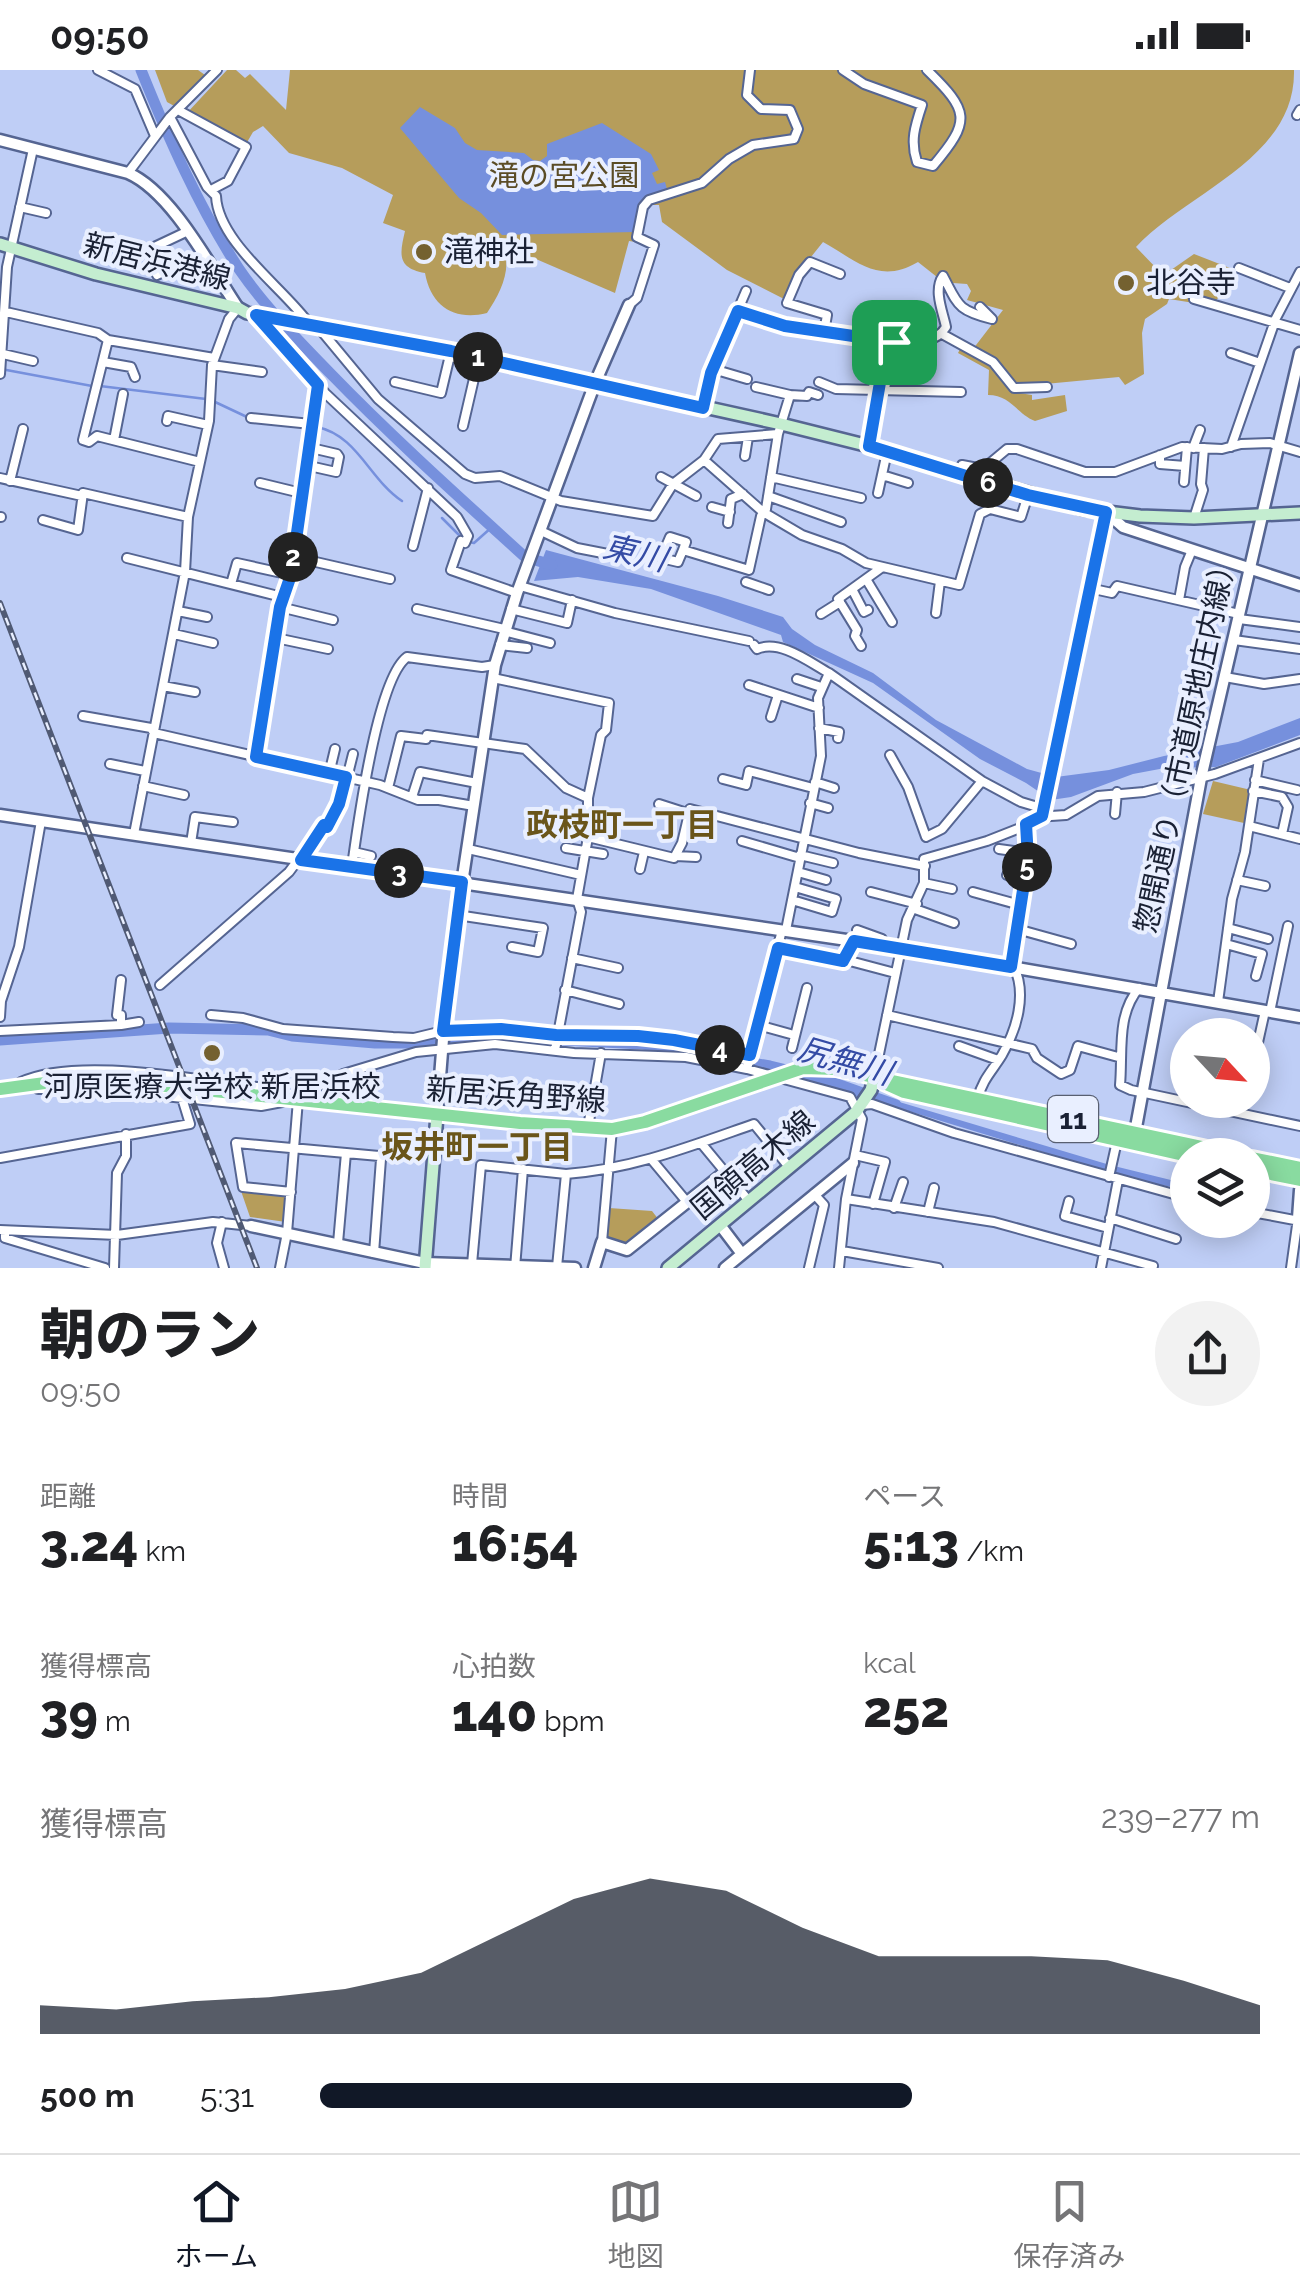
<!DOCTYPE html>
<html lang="ja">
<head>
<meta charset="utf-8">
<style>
	:root { --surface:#fff; --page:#f2f2f2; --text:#202124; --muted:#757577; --line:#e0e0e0; --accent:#111827 }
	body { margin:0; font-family:Raleway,"Noto Sans JP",sans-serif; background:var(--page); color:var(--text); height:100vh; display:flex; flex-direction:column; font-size:38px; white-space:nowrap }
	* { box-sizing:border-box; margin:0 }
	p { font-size:32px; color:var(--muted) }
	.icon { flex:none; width:55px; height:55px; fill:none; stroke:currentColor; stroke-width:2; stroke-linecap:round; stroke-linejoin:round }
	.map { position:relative; height:1198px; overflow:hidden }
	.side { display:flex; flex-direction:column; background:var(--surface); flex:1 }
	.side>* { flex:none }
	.needle { width:65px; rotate:116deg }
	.buttons { position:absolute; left:1170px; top:948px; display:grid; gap:20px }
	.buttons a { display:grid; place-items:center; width:100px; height:100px; border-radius:50%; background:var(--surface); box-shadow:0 5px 25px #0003; font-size:50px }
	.pin { position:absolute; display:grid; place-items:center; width:85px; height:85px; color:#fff; margin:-42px; border-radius:20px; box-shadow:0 5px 15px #0006 }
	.km { position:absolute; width:50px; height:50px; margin:-25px; border-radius:50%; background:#222; color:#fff; font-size:28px; line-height:50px; text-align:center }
	.round { display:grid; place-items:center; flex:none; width:105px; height:105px; border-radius:52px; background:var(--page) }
	.head { display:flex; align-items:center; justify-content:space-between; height:170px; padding:0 40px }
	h1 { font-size:55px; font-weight:800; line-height:75px }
	.metrics { display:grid; grid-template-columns:repeat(3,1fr); gap:15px; height:170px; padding:10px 40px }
	.metrics div { display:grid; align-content:center }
	.metrics b { font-size:50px; font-weight:800 }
	.metrics small { font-size:28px; font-weight:400 }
	.metrics p { font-size:28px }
	.chart { height:280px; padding:20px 40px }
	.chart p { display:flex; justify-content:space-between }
	.chart svg { width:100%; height:180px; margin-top:10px; fill:var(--accent); opacity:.7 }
	ul { padding:0 40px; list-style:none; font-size:32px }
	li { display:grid; grid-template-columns:160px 120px 1fr; align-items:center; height:75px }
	li i { height:25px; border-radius:12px; background:var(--accent) }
	.status { display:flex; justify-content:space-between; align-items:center; height:70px; padding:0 50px; background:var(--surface); direction:ltr }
	.status svg { height:28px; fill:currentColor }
	.dock { display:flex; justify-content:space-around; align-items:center; height:140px; border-top:2px solid var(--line); background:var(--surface); font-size:28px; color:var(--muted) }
	.dock a { display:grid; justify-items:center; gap:5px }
	.dock .active { color:var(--accent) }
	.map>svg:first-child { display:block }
</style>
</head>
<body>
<div class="status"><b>09:50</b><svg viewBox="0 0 49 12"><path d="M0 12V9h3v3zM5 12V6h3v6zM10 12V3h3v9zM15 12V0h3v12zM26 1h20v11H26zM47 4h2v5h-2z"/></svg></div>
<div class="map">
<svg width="1300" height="1198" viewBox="0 0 1300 1198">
	<rect width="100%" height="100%" fill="#bfcef6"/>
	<path fill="#b69d5b" d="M155 0H198L205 5 176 37 167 32Z
		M227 0H236L245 8 250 4 286 40 290 0H1294C1296 89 1187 122 1136 177L1159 201 1171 200 1194 184 1235 200 1213 236 1169 229 1167 234 1145 249 1142 263 1144 304 1125 315 1119 307 1014 317 999 297 973 279 1003 240 967 230 971 221 967 214 953 213 942 202 937 207 918 192C879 215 857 191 823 172L795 207 786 230 727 200 662 152 659 135H649L645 139 636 172 629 171 615 223 501 174C514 196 501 222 487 243 455 251 431 237 425 203 396 198 400 183 405 161L383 153 393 125 342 98 289 83 263 56 253 62 246 74 186 44Z
		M961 277 990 292 1013 322 1032 325V330L1065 325 1067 341 1035 351C1017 344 1011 325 988 325L989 300 958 283Z
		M1213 711 1251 720 1244 753 1203 744Z
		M241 1121 285 1124 286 1152 250 1147Z
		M609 1138 652 1141 659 1150 629 1176 606 1167Z"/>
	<path fill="#7690dd" d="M420 37 455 58 465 73 477 80 524 83 533 90 540 91 547 86V74L602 53 651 84 659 100 652 103 657 114 665 112 667 119 661 124 640 131 635 162 502 165 481 143 459 128 400 58Z
		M546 480 718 526 783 547 792 559 815 575 873 603 936 650 1027 699 1056 707 1109 700 1164 686 1238 672 1300 648V665L1216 697 1165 698 1133 704 1071 727 1051 730 1026 713 980 689 873 613 783 572 781 565 651 519 578 507 534 511Z
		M886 1028 1110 1095 1187 1114V1120L1131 1109 879 1032Z"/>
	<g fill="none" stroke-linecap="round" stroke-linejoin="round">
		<path stroke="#7690dd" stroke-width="2.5" d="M1 299 92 316
			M100 316 206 329
			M213 331 247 347
			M317 357C357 365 370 410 402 431
			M442 448 462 468
			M469 472 474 473 492 457"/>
		<path stroke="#7690dd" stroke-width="11" d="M141 0C168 67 199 138 239 199 265 237 298 270 330 303 392 367 459 427 525 487L552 495
			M0 970 169 958 268 960 292 966 375 973H429L501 967 643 974 770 996 820 1008 896 1035"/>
		<defs>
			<path id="minor" d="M98 0 135 19 155 66
				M843 0 864 14 922 35C915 56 910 71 917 92L933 96C972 50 969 41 927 0
				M178 40 246 77 228 111 211 120
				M1297 45 1300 40
				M170 47 207 117 216 126C218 173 285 219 310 255
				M128 103 170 47 217 0
				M20 137 46 143
				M133 187 186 162
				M1239 198 1290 218
				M157 205 201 184
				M1194 229 1300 260
				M629 235 637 228 654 175 637 167 643 137 649 130 702 113 729 89 753 75 794 69 798 59 790 40 761 39 747 25 750 0
				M738 241 785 256 894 271
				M6 242 98 263 108 270 83 370 89 372 97 366 200 392
				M257 245 325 323 457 447 468 466 465 473 461 471 451 500 517 523
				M319 258 378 329 465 404 475 408 500 406 561 431 653 446 673 414 704 390 718 369 778 364
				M824 262 827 245 787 233 799 205 810 192 840 204
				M942 264 993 292 1014 318 1047 317
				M108 270 214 288
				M1231 283 1260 293
				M3 284 33 291
				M103 292 131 297 135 307
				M212 295 262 302
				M713 299 747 309
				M0 304 7 197 33 79
				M395 312 441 323 451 281
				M819 312 836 319 961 322
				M756 317 790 325
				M703 338 711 303 746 221
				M251 348 311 354
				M167 351 168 346 208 355
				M463 356 479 287
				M114 370 123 324
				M869 376 887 278 894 271C913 272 935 275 946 257 943 242 933 220 943 206 958 234 956 240 992 249L980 237
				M1231 377 1276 248 1300 202
				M1193 378 1200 360
				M1160 385V394L1185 396
				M745 386 748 367
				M704 390 763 442 802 465 842 479 866 493 959 515 980 444 990 439 1021 447 1028 425
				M305 395 336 402 339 387 337 384 307 377
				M959 404 962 395 983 399 1007 379H1017L1085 402H1115L1182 377 1222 379 1241 374 1270 373 1300 382
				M882 405 908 413
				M661 407 696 426
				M771 407 861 428
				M0 408 82 426
				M10 411 23 359
				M1184 412 1187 377
				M260 413 301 423
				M878 423 887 382
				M768 426 841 452
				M712 437 730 442
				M0 447H1
				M1194 448 1203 420 1201 414 1204 378
				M43 450 78 460 83 423 188 447
				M728 453 731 429 743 424
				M541 461 577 478 618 486
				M413 476 428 418
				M683 480 678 492 661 488 670 467 686 472 683 480 749 500 761 446 766 439 778 364 790 325 807 326 809 322 818 325
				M294 487 390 509
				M127 488 282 527
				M866 509 892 552
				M746 512 769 520
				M231 514 237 493 291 505
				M520 516 615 543 749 571
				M1089 518 1112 523 1117 516 1239 544
				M852 519 864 542 868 540
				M1179 530 1185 497 1192 480
				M280 537 333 550
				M417 539 504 559
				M511 539 567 553 572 530
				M178 541 207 547
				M936 543 940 511
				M821 544 840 532
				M1239 549 1300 557
				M504 561 550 573
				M174 564 213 573
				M276 568 328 579
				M1234 570 1300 579
				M500 575 527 578
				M754 575 757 579C780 569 809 592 829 603L818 628 821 686 786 860
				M861 576 855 566 857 560 838 529 881 498
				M829 603 982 711 1021 732 1041 738
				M1225 607 1264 614 1300 609
				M493 608 609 633 606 660 601 665 588 728V767
				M797 609 821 617
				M749 615 819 638
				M163 616 195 622
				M83 646 151 658 154 663 380 715 418 730H439L474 736
				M771 647 778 625
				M819 658 839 662 838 668
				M890 685 908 717 926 767 942 759 982 711
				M256 687 280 537 291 505 318 315
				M110 694 145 701
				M329 704 335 679
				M347 708 353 684
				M723 709 746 715 749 701 813 718
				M1255 710 1297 720
				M815 712 834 718
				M143 716 184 725
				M388 718 401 666 426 669 427 665 525 679 566 718 588 728
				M1253 721 1282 727 1288 737 1282 764
				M412 727 420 702 477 713
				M810 733 828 738
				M659 734 687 743
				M1115 744 1117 722
				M1042 745 1106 442
				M1249 756 1300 769
				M134 764 185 502 188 447 209 351 212 295 229 249 238 238
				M742 771 800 788
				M191 773 195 747 233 752
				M566 778 603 784
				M468 779 581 805
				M999 779 1028 783
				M354 782 371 786
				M800 785 833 793
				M676 786 696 787
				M352 796C358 754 377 609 407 587L482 597 495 595
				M640 799 644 782
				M798 802 826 810
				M1007 805 1025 810
				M1237 810 1265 816
				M924 813 952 819
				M871 822 917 834
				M973 822 1020 835
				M792 830 832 842 836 829 795 817
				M915 839 954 853
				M457 845 543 858 538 882 512 877
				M1228 858 1268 869
				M1017 859 1071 874
				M857 860 882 869 880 875
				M854 871 846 890 895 903
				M1226 874 1262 884 1256 906
				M777 878 830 890H846
				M572 888 618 898
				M1011 897 1028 788 1027 754
				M160 915 289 802 324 755 327 757 339 734 346 707
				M1139 918C1116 945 1123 983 1120 1015L1131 1020 1300 1056
				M565 920 619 934
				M1218 932 1232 829 1245 782 1259 689
				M1270 942 1288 856
				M211 945 243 948 283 959 393 967 414 968 443 961 501 959 556 965 638 966 674 970 750 985
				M887 945 1032 979 1037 988 1061 1004 1070 1000 1078 976 1118 987
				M0 947 1 931 19 877 41 751
				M121 955 139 952
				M758 955 794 965
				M0 961 121 955V945H117L121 910
				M959 976 998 990
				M1257 977 1265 941
				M792 978 807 918
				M555 980 581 842 577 829 588 767 674 788 682 773 690 739 859 783 925 796
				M747 999 782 860
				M874 1008 907 850 924 813V789L987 771 1020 758 1036 747 1066 745 1098 726 1144 722 1215 704 1300 673
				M21 1012C78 986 194 1010 257 1017L273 1023
				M38 1019H96L261 1036 282 1032
				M978 1028C982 1010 993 1000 1002 985 1017 959 1027 924 1014 897
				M308 1031 313 1019 343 1004 416 982 495 974 574 983 686 987 747 999 850 1027 862 1049 846 1129 839 1198
				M862 1035 872 1034 954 1063 1188 1128
				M588 1057 601 983
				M701 1073 749 1131
				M855 1085 885 1092 873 1134
				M0 1088 190 1054 182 1028
				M652 1090 687 1132
				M566 1104C633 1099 691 1076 754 1054L789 1097
				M1109 1107 1117 1071
				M291 1122 243 1117 236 1073 379 1086 381 1089 374 1183
				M846 1129 994 1152 1153 1196
				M1069 1131 1065 1146 1108 1158
				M894 1138 903 1112
				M928 1142 934 1118
				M1252 1142 1300 1151
				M1110 1148 1176 1169
				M222 1152 217 1173 224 1198
				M0 1160 117 1165 213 1152 251 1156
				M5 1161V1168L105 1198
				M602 1172 612 1059
				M338 1173 346 1083
				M842 1181 938 1198
				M472 1194 481 1095 566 1104 557 1197
				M114 1198 117 1103 126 1086V1064
				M280 1198 287 1163 298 1030
				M515 1198 523 1099
				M809 1198 824 1135 814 1124
				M1101 1198 1118 1110
				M1291 1198 1298 1148"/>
			<path id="tertiary" d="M0 70 128 103C172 122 211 198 238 238
				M1106 442 1123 457 1300 515
				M0 745 901 878 1300 947
				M437 1045 448 906 495 595 517 523 595 313 629 235
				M1134 1068 1201 708 1300 283
				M1298 1148 1300 1120
				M720 1155 742 1184
				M251 1156 425 1193 575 1198
				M594 1198 602 1172 627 1180 725 1102
				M725 1198 853 1093"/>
			<path id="secondary" d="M0 174 96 204 238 238 247 243 451 281 781 354 869 376 1083 439 1140 446 1194 448 1300 443
				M425 1198 437 1045
				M668 1198 856 1042 871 1020 874 1008"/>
			<path id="primary" d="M884 1013 904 1022 1188 1086
				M0 1019 67 1010 128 1012 520 1053 612 1059 645 1052 803 998 836 999 1240 1085
				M1252 1088 1300 1098
				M1252 1100 1300 1110"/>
		</defs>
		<use href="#minor" stroke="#556592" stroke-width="12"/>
		<use href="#tertiary" stroke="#556592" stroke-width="15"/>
		<use href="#secondary" stroke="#556592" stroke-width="16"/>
		<use href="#primary" stroke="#fff" stroke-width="18"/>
		<use href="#minor" stroke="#fff" stroke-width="8"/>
		<use href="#tertiary" stroke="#fff" stroke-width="10"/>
		<use href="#secondary" stroke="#c4edd0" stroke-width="11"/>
		<use href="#primary" stroke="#89dba0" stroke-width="12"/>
		<defs>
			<path id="rail" d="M0 533 257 1198"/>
		</defs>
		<use href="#rail" stroke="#505a74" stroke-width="6"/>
		<use href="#rail" stroke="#e9efff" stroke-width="2.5" stroke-dasharray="8" stroke-linecap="butt"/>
	</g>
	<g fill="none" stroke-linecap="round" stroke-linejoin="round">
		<defs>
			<path id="route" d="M738 241 785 256 894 272 886 278 869 376 1028 425 1106 442 1042 746 1026 754 1028 788 1011 897 854 871 843 891 778 878 750 985 674 970 638 966 556 965 501 959 443 961 462 812 301 790 324 755 327 757 339 734 346 707 256 687 280 537 291 505 318 315 256 245 451 281 703 338 711 303Z"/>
		</defs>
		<use href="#route" stroke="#fff" stroke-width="20"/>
		<use href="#route" stroke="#1a73e8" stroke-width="12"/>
	</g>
	<g fill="#746130" stroke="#e9efff" stroke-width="4">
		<circle cx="424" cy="182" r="10"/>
		<circle cx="1126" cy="213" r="10"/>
		<circle cx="212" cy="983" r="10"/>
	</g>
	<g text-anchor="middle" stroke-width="8" stroke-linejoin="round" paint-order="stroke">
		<rect fill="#e9efff" stroke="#585f71" stroke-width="2.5" x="1048" y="1026" width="50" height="46" rx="8"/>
		<g font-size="28" font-weight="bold" fill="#1a2134">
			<text x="1073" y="1059">11</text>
		</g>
		<g font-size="30" fill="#5b4c25" stroke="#e9efff">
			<text x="564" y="116">滝の宮公園</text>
		</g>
		<g font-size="30" fill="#1a2134" stroke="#e9efff" text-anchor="start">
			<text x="444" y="192">滝神社</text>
			<text x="1146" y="223">北谷寺</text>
			<text x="212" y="1027" text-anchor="middle">河原医療大学校 新居浜校</text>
		</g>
		<g font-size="30" fill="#1a2134" stroke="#e9efff">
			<text transform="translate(157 192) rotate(14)" y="10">新居浜港線</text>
			<text transform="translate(1186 672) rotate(-78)" y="10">惣開通り（市道原地庄内線）</text>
			<text transform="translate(516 1025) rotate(4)" y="10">新居浜角野線</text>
			<text transform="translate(753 1095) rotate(-40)" y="10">国領高木線</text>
		</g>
		<g font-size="32" font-style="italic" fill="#344ba5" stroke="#e9efff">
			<text transform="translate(635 483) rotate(13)" y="11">東川</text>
			<text transform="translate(845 991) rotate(16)" y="11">尻無川</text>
		</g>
		<g font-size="32" font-weight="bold" fill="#6a551a" stroke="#e9efff">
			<text x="622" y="766">政枝町一丁目</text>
			<text x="477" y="1088">坂井町一丁目</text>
		</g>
	</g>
</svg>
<div class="buttons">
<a><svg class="needle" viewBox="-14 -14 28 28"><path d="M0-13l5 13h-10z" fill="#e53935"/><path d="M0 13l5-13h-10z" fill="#757577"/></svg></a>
<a><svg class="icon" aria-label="layers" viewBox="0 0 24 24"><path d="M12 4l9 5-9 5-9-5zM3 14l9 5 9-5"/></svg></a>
</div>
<div class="pin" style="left:894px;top:272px;background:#1e9e55"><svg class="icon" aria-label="arrive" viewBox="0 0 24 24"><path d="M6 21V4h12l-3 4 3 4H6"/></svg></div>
<b class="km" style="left:478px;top:287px">1</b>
<b class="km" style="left:293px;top:487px">2</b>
<b class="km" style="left:399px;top:803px">3</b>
<b class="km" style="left:720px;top:980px">4</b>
<b class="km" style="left:1027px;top:797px">5</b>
<b class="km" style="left:988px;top:413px">6</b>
</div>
<section class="side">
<div class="head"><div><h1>朝のラン</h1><p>09:50</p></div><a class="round"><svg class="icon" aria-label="share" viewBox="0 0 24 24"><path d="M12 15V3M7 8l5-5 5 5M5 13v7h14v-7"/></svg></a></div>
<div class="metrics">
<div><p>距離</p><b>3.24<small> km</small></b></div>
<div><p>時間</p><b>16:54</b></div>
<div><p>ペース</p><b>5:13<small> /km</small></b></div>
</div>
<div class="metrics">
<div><p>獲得標高</p><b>39<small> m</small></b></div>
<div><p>心拍数</p><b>140<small> bpm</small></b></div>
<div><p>kcal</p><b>252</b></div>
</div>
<div class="chart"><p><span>獲得標高</span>239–277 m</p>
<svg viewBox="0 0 160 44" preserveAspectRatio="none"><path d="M0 44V37L10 38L20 36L30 35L40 33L50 29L60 20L70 11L80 6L90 9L100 18L110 25L120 25L130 25L140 26L150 31L160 37V44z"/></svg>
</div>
<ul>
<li><b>500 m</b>5:31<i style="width:63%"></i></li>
</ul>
</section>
<nav class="dock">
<a class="active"><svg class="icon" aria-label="home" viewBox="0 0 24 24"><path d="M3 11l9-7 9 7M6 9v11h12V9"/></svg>ホーム</a>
<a><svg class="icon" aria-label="map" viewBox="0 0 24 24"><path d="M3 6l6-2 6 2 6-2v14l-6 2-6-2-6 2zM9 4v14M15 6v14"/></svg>地図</a>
<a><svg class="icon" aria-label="saved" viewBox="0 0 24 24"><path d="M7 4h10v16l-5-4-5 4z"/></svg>保存済み</a>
</nav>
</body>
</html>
